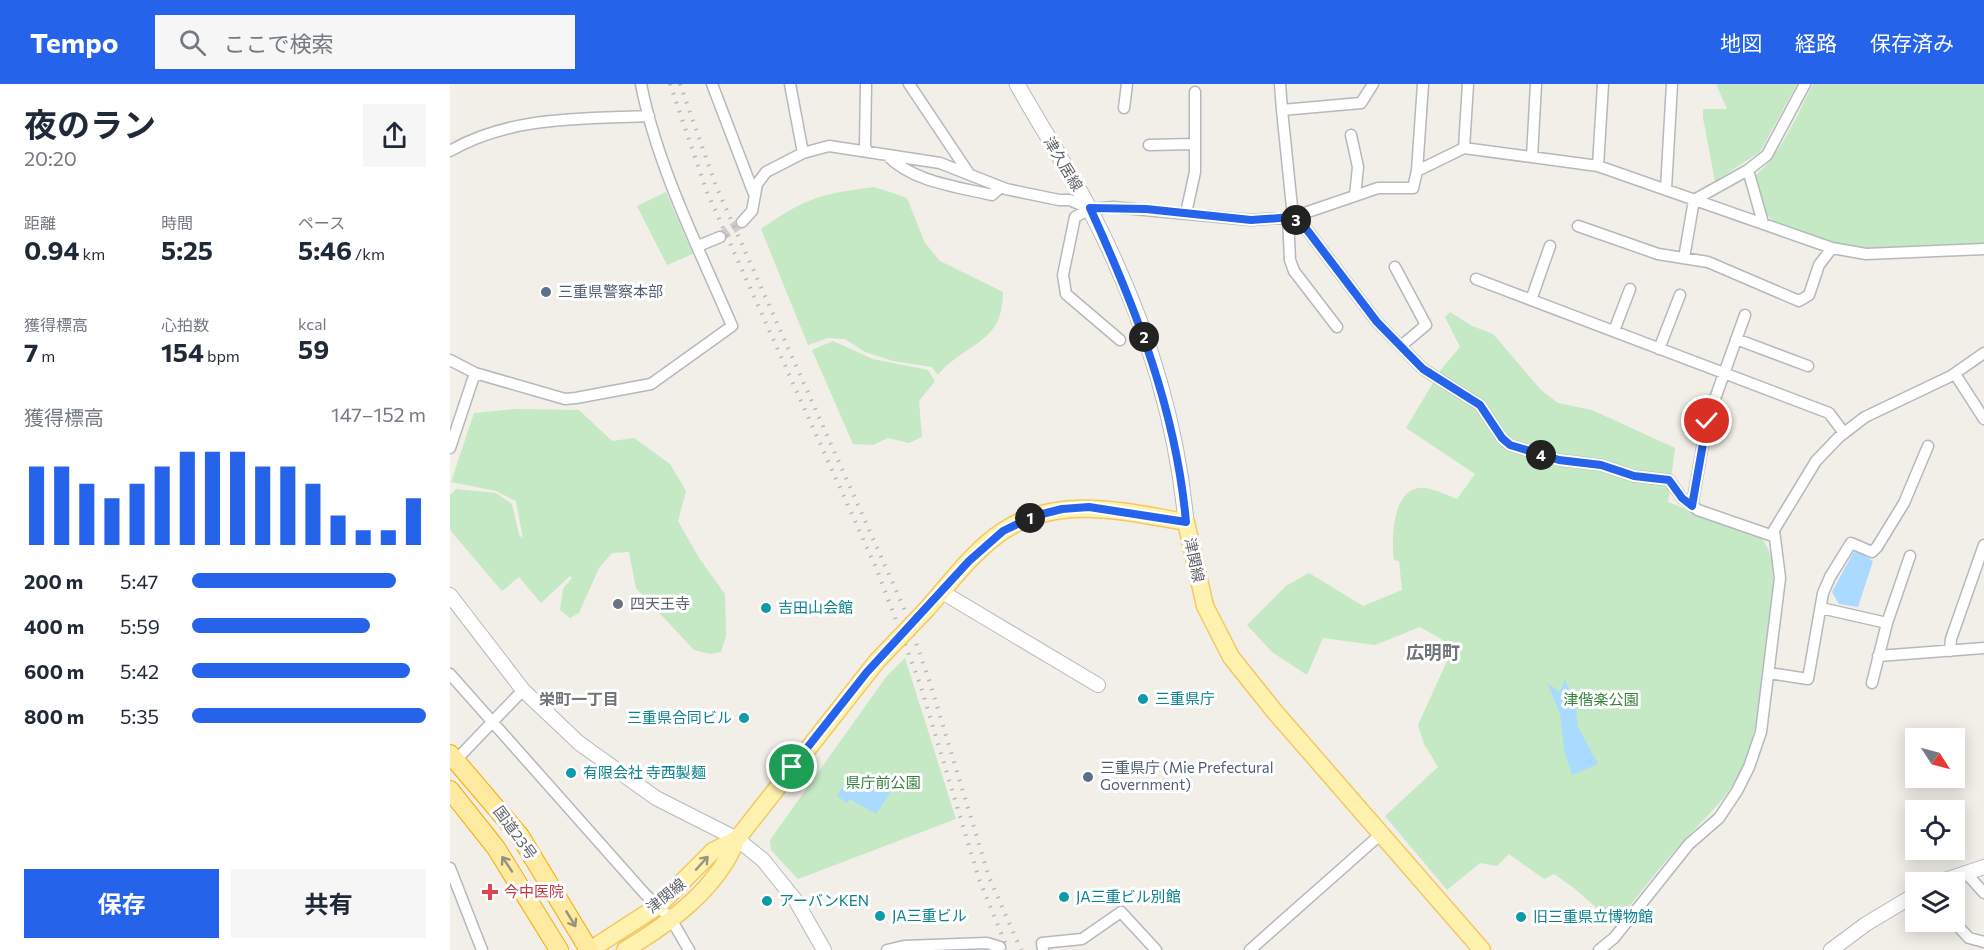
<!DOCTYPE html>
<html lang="ja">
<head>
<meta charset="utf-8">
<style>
	:root { --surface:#fff; --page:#f6f6f7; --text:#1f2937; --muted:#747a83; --accent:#2563eb }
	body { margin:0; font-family:Commissioner,"Noto Sans JP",sans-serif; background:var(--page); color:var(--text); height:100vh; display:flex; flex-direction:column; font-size:22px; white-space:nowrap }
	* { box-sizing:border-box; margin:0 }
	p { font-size:20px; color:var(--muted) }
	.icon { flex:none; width:33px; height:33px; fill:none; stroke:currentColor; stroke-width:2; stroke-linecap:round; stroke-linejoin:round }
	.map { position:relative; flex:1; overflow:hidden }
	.panel { display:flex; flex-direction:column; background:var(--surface); width:450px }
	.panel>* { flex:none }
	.needle { width:39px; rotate:126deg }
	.fabs { position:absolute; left:1455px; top:644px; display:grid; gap:12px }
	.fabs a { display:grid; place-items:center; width:60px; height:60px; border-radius:0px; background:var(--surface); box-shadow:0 3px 15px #0003; font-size:30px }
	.pin { position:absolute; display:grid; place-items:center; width:51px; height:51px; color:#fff; margin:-26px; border:3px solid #fff; border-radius:50%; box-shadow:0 2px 6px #0007 }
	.km { position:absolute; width:30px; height:30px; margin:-15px; border-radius:50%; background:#222; color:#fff; font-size:16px; line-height:30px; text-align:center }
	.round { display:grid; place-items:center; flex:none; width:63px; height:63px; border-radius:0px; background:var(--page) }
	.head { display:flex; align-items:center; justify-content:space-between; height:102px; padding:0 24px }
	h1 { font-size:33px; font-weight:700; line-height:45px }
	.metrics { display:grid; grid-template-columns:repeat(3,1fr); gap:9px; height:102px; padding:6px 24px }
	.metrics div { display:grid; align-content:center }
	.metrics b { font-size:26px; font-weight:700 }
	.metrics small { font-size:16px; font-weight:400 }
	.metrics p { font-size:16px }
	.chart { height:168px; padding:12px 24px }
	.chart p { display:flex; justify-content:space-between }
	.chart svg { width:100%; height:108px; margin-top:6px; stroke:var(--accent); stroke-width:6 }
	.button { display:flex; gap:12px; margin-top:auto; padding:12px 24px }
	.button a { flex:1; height:69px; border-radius:0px; background:var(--accent); color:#fff; font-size:24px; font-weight:700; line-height:69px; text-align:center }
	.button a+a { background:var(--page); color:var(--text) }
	ul { padding:0 24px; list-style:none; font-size:20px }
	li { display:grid; grid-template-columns:96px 72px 1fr; align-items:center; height:45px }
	li i { height:15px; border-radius:8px; background:var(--accent) }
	header { display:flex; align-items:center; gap:36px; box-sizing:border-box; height:84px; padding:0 30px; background:var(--accent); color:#fff }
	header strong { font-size:28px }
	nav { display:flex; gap:33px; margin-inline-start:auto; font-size:21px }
	.search { width:420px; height:54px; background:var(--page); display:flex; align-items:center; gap:15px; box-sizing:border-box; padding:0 21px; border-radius:0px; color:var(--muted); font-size:22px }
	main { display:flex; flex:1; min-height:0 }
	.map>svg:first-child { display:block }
</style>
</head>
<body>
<header>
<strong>Tempo</strong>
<div class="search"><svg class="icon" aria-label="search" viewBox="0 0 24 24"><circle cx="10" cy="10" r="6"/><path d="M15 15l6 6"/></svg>ここで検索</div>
<nav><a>地図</a><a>経路</a><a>保存済み</a></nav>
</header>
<main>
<section class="panel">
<div class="head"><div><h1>夜のラン</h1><p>20:20</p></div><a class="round"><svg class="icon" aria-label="share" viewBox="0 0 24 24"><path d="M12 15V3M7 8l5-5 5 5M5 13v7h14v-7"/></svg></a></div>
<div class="metrics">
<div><p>距離</p><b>0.94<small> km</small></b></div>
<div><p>時間</p><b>5:25</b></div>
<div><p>ペース</p><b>5:46<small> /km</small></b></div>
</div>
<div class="metrics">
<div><p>獲得標高</p><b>7<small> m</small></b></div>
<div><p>心拍数</p><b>154<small> bpm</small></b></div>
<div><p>kcal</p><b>59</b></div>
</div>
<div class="chart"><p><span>獲得標高</span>147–152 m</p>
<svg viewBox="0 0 160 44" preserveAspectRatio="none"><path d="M5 44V12M15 44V12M25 44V19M35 44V25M45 44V19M55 44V12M65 44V6M75 44V6M85 44V6M95 44V12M105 44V12M115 44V19M125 44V32M135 44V38M145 44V38M155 44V25"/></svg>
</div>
<ul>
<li><b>200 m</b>5:47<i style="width:87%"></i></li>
<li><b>400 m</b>5:59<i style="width:76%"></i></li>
<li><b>600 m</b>5:42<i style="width:93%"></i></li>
<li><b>800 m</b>5:35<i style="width:100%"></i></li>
</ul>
<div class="button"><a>保存</a><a>共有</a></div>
</section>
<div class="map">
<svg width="1534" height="866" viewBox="0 0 1534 866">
	<rect width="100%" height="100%" fill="#f1efe8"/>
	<path fill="#c5e8c5" d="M1266 0H1347L1310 68 1265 97 1253 34V25H1277Z
		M1363 0H1534V161L1411 166 1381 159 1324 138 1315 129 1305 92C1333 67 1346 33 1363 0Z
		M424 103 457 114 475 159 490 177 553 208C553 261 515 258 488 291L482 283 443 277 415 268 395 255 378 254 358 261 311 145C355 114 371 110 424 103Z
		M216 108 243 170 217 181 187 122Z
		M1000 228 1022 242 1043 250 1091 306 1108 319 1142 326 1225 364 1218 418 1311 454C1329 474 1322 508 1320 533 1315 581 1312 636 1293 681 1282 708 1263 726 1244 746 1215 775 1191 809 1165 840L1124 804 1104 790 1094 795 1059 770 1047 782 1030 779 997 806 935 732 988 683 974 660 968 641 1002 566 991 555 970 543 925 561 873 554 857 591 822 568 797 541 836 502 859 489 913 522 952 506 949 477 944 476C941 456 942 399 976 404 986 406 997 411 1007 415L1025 390 956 344 990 287 1010 263 995 233Z
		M383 257 423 275 478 286 485 297 469 317 472 353 459 359 438 354 423 361 403 360 362 266Z
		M65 325 129 326 162 357 184 354 220 380 236 407 228 437 249 474 275 510 276 552 271 568 260 570 244 566 186 504 179 468 162 469 149 484 129 529 120 534 110 526 113 505 122 494 120 492 91 519 69 493 52 507 0 446V411L6 405 46 409 62 420 69 451 73 455 66 417 46 407 1 398 24 329Z
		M455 574 506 735 348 795 321 766 320 756 436 593Z"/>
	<path fill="#aadaff" d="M1407 467 1423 477 1408 523 1389 520 1382 508 1403 469Z
		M1115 595 1125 618 1128 643 1148 680 1122 691 1114 666 1110 629 1097 599 1110 608Z
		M401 690 427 705 429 702 440 709 426 730 400 715 397 719 387 712Z"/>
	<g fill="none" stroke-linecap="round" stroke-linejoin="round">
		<path stroke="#ccccc8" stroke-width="10" stroke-dasharray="10 5" stroke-linecap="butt" d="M270 153 292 138"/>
		<defs>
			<path id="minor" d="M262 0 304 110
				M340 0 353 69
				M416 0 415 63 418 68
				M459 0 518 88
				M830 0 832 26
				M923 0 911 19 832 26 843 133 854 142 927 238 973 285 1030 321 1052 354 1060 361 1109 376 1151 381 1184 392 1219 396 1232 414 1248 426 1323 452
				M674 24 677 0
				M901 51 908 83 905 112
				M699 61 744 60
				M1014 64 1018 0
				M0 67C60 32 131 35 199 32
				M437 71C462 98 508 103 542 111L551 103
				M1082 73 1086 0
				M1148 82 1153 0
				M1298 86 1313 139
				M967 87 1014 64 1148 82 1382 164 1416 170 1534 165
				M1216 105 1222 0
				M736 129 745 88V8
				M838 133 840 176 844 187 887 243
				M292 138 302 127 307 100 316 88 353 69 379 62 490 79 556 105 609 116H620L640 125
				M1128 142 1208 170 1258 178 1349 217 1359 211 1369 181 1382 164
				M248 162 270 153
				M1234 174 1244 116 1298 86 1317 71 1355 0
				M945 183 976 241 951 262
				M1026 195 1379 329 1394 349
				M1081 216 1100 162
				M1164 247 1180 205
				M1286 255 1358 282
				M670 256 616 210 613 191 625 133 640 125 663 123 801 136 843 133 928 104H963L967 87 973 0
				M1209 265 1230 211
				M0 276 25 289 115 315 126 314 201 300 282 242C249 165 207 82 191 0
				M1505 290 1534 335
				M0 364 25 289
				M1242 422 1257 337 1295 231
				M1371 524 1437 539
				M1500 567 1501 555 1534 461
				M1428 572 1534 564
				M1319 589 1358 595 1373 509 1380 493 1401 459 1422 468 1427 463 1454 419 1478 362
				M0 590 195 810 221 835 239 866
				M1422 599 1437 539 1460 472
				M6 676 73 606
				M0 784 32 866
				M1515 788 1534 809
				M1503 837 1519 854 1534 858
				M437 866 454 862 537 859 550 863
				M593 866 592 859 632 855 671 828 706 866
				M800 866 931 750
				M1149 866 1164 854 1239 760 1269 734 1287 707 1299 683 1311 648 1330 494 1324 446 1366 377 1389 353 1415 333 1501 292 1534 269"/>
			<path id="tertiary" d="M492 508 648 601
				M0 511 73 606 129 659 206 714 287 755 313 776 346 817 374 866
				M1489 798 1534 783
				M1381 866 1416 840 1466 810"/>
			<path id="secondary" d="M567 0C590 42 618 83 640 126 690 222 726 329 736 438"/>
			<path id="primary" d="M476 526C500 499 523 467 553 447 609 410 675 428 736 438L755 522 781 573 825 628 1032 866
				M140 866 208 822 263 767 287 755
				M175 866C220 839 267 805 287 755L427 577"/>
			<path id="trunk" d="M0 670 70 752 139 866
				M0 706 46 764 109 866"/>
		</defs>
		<use href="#minor" stroke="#b5b8bc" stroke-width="13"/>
		<use href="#tertiary" stroke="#b5b8bc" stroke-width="16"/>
		<use href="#secondary" stroke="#b6babf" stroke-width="17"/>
		<use href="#primary" stroke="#f2c960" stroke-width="19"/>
		<use href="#trunk" stroke="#f9ab00" stroke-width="20"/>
		<use href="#minor" stroke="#fff" stroke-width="10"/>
		<use href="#tertiary" stroke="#fff" stroke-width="14"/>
		<use href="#secondary" stroke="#fff" stroke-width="15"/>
		<use href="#primary" stroke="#fff2af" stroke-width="16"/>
		<use href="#trunk" stroke="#feeaa1" stroke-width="18"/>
		<path stroke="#b6b7b8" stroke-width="4" stroke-dasharray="1.5 8" stroke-linecap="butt" d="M220 0 257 108 427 486 470 600 529 795 558 866
			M230 0 266 102 453 522 480 599 539 793 571 866"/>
		<defs>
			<path id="primary-bridge" d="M427 577 476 526"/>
		</defs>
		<use href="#primary-bridge" stroke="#f2c960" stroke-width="19" stroke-linecap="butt"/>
		<use href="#primary-bridge" stroke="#fff2af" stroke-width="16"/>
	</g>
	<defs><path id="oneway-shaft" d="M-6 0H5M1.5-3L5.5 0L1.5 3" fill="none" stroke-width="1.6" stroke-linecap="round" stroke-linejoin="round" transform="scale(1.5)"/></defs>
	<use stroke="#979581" href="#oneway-shaft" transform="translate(252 779) rotate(-48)"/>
	<g stroke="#97927c">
		<use href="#oneway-shaft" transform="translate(57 780) rotate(-124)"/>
		<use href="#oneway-shaft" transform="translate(121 835) rotate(59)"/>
	</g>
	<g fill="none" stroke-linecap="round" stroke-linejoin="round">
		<defs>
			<path id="route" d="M342 683 417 588 519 477 553 447 584 432 612 425 639 423 736 438C726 326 686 225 640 124L696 125 801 136 843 133 854 142 927 238 973 285 1030 321 1052 354 1060 361 1109 376 1151 381 1184 392 1219 396 1232 414 1242 422 1257 337"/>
		</defs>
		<use href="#route" stroke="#fff" stroke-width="12"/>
		<use href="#route" stroke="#2563eb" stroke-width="8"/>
	</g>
	<g fill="#5c6f8a" stroke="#fff" stroke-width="2">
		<circle cx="96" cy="208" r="6"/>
		<circle cx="638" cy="693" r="6"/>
	</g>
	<circle fill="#6b7280" stroke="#fff" stroke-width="2" cx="168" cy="520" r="6"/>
	<g fill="#0f9aa8" stroke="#fff" stroke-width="2">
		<circle cx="316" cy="524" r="6"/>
		<circle cx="693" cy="615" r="6"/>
		<circle cx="294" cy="634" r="6"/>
		<circle cx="121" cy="689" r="6"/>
		<circle cx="614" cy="813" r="6"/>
		<circle cx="317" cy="817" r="6"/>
		<circle cx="430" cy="832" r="6"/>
		<circle cx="1071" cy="833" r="6"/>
	</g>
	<path fill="#e0444e" stroke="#fff" stroke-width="2" d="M37 799h6v6h6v6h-6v6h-6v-6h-6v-6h6z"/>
	<g text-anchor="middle" stroke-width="6" stroke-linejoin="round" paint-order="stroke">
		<g font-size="15" fill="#5f6368" stroke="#fff">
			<text transform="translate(613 80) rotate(59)" y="5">津久居線</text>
			<text transform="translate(744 476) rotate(78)" y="5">津関線</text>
			<text transform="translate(65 749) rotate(54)" y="5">国道23号</text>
			<text transform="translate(216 812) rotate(-39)" y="5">津関線</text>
		</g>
		<g font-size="15" fill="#4e5e75" stroke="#fff" text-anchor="start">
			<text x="108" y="213">三重県警察本部</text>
			<text x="650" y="689">三重県庁 (Mie Prefectural<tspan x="650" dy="17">Government)</tspan></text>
		</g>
		<g font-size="15" fill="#5b616d" stroke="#fff" text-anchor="start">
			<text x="180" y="525">四天王寺</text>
		</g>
		<g font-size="15" fill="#0d838f" stroke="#fff" text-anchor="start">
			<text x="328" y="529">吉田山会館</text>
			<text x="705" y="620">三重県庁</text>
			<text x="282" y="639" text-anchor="end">三重県合同ビル</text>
			<text x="133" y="694">有限会社 寺西製麺</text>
			<text x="626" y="818">JA三重ビル別館</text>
			<text x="329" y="822">アーバンKEN</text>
			<text x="442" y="837">JA三重ビル</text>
			<text x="1083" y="838">旧三重県立博物館</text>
		</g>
		<g font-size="15" fill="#348238" stroke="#fff">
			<text x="1151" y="621">津偕楽公園</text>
			<text x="433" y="704">県庁前公園</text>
		</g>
		<g font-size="15" fill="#be3a42" stroke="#fff" text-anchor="start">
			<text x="54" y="813">今中医院</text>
		</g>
		<g font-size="16" font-weight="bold" fill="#70757a" stroke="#fff">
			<text x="129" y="621">栄町一丁目</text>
		</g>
		<g font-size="18" font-weight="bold" fill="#70757a" stroke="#fff">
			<text x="983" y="575">広明町</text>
		</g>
	</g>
</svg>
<div class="fabs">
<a><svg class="needle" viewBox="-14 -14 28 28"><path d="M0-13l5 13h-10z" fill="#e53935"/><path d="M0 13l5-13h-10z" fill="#747a83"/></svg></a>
<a><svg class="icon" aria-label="locate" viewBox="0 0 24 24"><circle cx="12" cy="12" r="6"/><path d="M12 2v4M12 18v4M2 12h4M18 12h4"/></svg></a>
<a><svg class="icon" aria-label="layers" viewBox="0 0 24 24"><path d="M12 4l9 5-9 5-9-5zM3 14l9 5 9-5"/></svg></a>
</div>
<div class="pin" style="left:342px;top:683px;background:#1e9e55"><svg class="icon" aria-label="arrive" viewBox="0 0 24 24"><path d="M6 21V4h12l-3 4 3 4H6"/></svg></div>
<div class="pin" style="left:1257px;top:337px;background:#d93025"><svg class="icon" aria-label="check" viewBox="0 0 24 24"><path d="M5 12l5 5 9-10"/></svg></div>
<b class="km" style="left:580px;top:434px">1</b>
<b class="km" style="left:694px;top:253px">2</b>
<b class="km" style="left:846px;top:136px">3</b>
<b class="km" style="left:1091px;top:371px">4</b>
</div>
</main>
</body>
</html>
